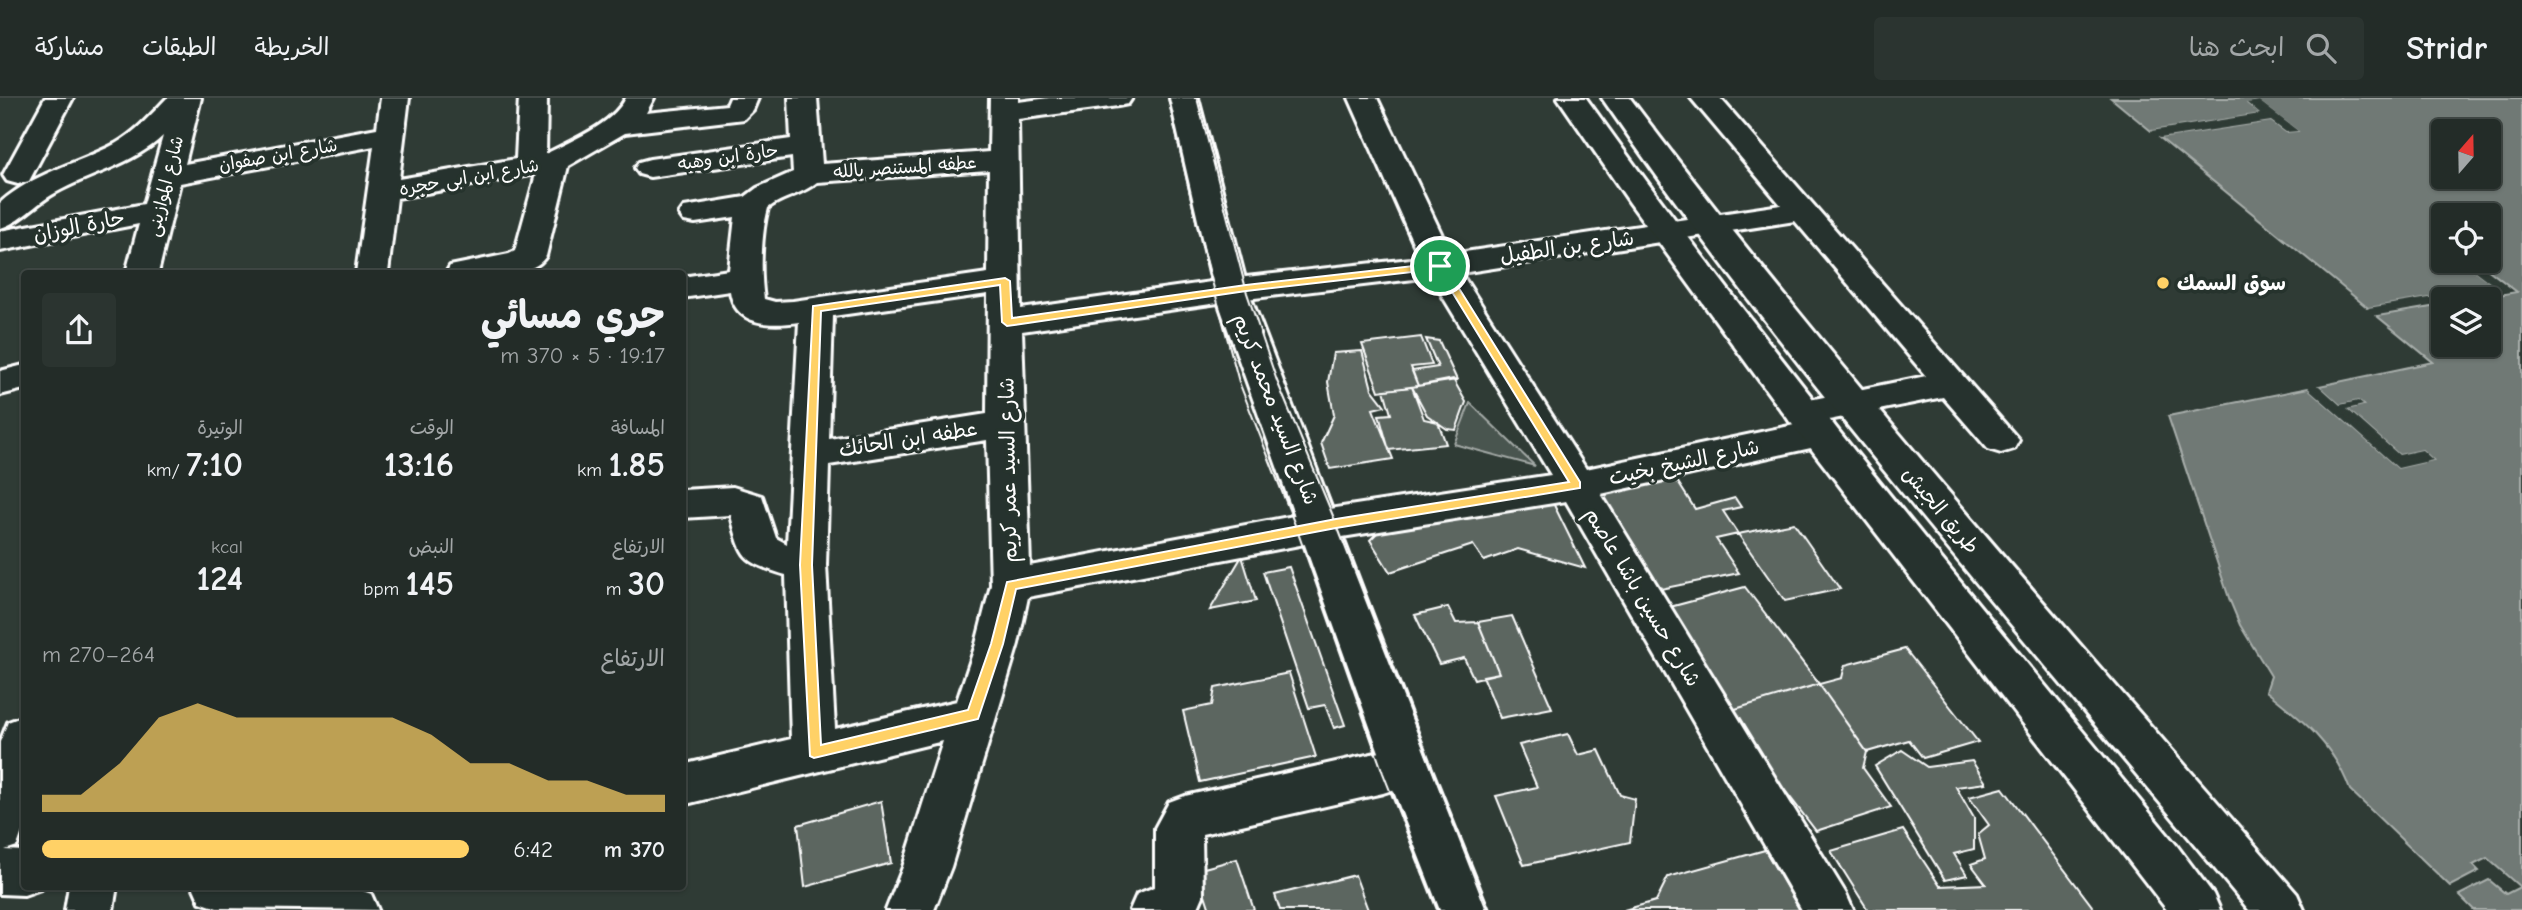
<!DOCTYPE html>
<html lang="ar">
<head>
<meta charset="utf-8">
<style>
	:root { --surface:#232c28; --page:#2b3430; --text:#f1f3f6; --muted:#a3a7a8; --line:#404845; --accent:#ffd166 }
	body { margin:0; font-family:"Comic Neue","Playpen Sans Arabic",sans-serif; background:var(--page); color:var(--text); direction:rtl; height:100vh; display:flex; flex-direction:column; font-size:26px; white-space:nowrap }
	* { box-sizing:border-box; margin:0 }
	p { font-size:23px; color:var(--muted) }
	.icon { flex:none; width:38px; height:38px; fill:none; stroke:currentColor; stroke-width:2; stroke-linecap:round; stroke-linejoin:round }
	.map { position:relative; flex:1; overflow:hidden; direction:ltr }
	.details { position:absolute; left:21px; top:172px; width:665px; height:620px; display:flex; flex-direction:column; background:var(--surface); border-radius:7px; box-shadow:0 2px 5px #0004,0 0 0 2px var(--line); direction:rtl }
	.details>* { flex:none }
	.needle { width:46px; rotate:20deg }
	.buttons { position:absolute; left:2431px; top:21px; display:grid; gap:14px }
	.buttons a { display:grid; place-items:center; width:70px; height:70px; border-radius:7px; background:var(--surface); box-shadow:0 2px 5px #0004,0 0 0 2px var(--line); font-size:35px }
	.pin { position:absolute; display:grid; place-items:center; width:60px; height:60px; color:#fff; margin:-30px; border:4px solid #fff; border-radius:50%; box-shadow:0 2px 7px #0007 }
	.round { display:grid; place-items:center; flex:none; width:74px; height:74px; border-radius:7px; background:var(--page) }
	.overview { display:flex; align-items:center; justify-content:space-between; height:119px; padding:0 21px }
	h1 { font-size:38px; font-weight:700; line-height:52px }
	.metrics { display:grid; grid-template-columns:repeat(3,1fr); gap:10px; height:119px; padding:7px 21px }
	.metrics div { display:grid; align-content:center }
	.metrics b { font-size:35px; font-weight:700 }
	.metrics small { font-size:19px; font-weight:400 }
	.metrics p { font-size:19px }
	.chart { height:196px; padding:14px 21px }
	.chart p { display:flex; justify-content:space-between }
	.chart svg { width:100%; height:126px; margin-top:7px; fill:var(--accent); opacity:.7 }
	ul { padding:0 21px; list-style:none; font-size:23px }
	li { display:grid; grid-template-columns:112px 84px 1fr; align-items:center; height:52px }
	li i { height:18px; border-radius:9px; background:var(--accent) }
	header { display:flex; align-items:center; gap:42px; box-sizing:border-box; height:98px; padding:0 35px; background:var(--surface); border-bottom:2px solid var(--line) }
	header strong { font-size:33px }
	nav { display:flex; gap:38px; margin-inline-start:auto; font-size:24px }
	.search { width:490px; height:63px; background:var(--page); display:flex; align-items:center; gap:18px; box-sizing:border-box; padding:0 24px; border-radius:7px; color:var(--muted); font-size:26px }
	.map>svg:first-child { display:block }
</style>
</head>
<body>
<header>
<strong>Stridr</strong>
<div class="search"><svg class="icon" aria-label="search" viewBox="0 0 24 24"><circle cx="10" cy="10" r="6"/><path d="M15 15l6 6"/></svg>ابحث هنا</div>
<nav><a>الخريطة</a><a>الطبقات</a><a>مشاركة</a></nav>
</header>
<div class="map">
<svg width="2522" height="812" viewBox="0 0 2522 812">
	<rect width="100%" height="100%" fill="#2f3b35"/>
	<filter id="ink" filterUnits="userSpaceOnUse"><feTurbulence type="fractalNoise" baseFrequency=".0143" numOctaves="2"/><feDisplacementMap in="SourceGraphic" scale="14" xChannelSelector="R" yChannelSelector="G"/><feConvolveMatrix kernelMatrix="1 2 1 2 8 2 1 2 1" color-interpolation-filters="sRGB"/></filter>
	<g filter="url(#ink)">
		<path fill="#4a544f" stroke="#a4aaa7" stroke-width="2" d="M1470 305 1535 368 1454 346Z"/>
		<path fill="#707975" stroke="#a9afac" stroke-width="2" fill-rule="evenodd" d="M2111 0H2522V812H2474L2459 797 2489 782 2506 796 2520 789 2487 760 2473 767 2479 773 2450 788 2350 692C2334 647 2303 622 2266 593L2271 578 2240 527 2230 503 2168 318 2308 290 2398 370 2433 362 2422 352 2399 357 2347 311 2363 307 2358 303 2340 307 2319 288 2433 264 2377 218 2443 207V247H2488V201H2475L2517 194 2477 163H2488V117H2443V163H2462L2497 189 2368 210 2160 40 2271 23 2286 34 2297 33 2258 3 2248 6 2261 16 2151 33ZM2443 33H2488V79H2443Z"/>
		<path fill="#2f3b35" d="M2259 3 2298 33 2286 34 2271 23 2160 40 2157 38 2271 19 2289 30 2258 7 2265 15 2263 19 2155 36 2151 33 2260 16 2247 5Z
			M2462 163H2468L2499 186V191L2371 213 2368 210 2496 189Z
			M2316 288H2319L2340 307 2358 303 2363 307 2347 311 2399 357 2422 352 2433 362 2398 370 2308 290 2313 289 2399 366 2426 360 2421 356 2397 360 2344 313 2343 310 2338 309Z"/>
		<path fill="#5b6661" stroke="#fff" stroke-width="2" d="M1421 239 1432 267 1411 269 1418 288 1379 293 1362 246Z
			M1426 241 1439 243 1457 282 1418 288 1412 273 1438 269Z
			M1362 253 1372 291 1385 308 1373 311 1393 361 1330 371 1321 345 1334 317 1328 284 1333 255Z
			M1453 281 1466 304 1456 332 1447 331 1427 317 1412 289Z
			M1412 289 1424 321 1438 324 1446 346 1389 352 1379 317 1391 316 1384 292Z
			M1672 375 1695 411 1735 400 1741 409 1723 413 1738 436 1716 441 1739 475 1651 493 1591 392Z
			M1551 401 1585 470 1518 451 1484 463 1473 447 1390 474 1370 442 1384 428Z
			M1794 425 1840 491 1785 503 1738 436Z
			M1242 458 1256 503 1210 512Z
			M1289 469 1345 627 1334 630 1325 607 1309 610 1263 474Z
			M1745 489 1819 586 1725 614 1670 509Z
			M1448 509 1456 525 1478 524 1499 575 1474 581 1464 560 1439 566 1415 517Z
			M1512 518 1552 610 1500 620 1483 578 1499 575 1478 524Z
			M1905 551 1978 644 1923 660 1909 642 1867 654 1819 586 1842 580 1845 567Z
			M1289 575 1316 659 1200 684 1183 613 1212 607 1215 590Z
			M1819 586 1867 654 1863 670 1891 709 1816 733 1725 614Z
			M1568 636 1578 657 1599 652 1620 697 1635 701 1630 744 1524 767 1496 698 1537 689 1519 647Z
			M1902 652 1927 669 1972 663 1986 685 1956 689 1974 720V751L1954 756 1967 777 1945 782 1875 668Z
			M2003 690 2095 812H1868L1831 753 1903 732 1940 788 1986 786 1971 766 1985 761 1978 736 1989 727 1969 699Z
			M881 703 891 765 805 789 798 727Z
			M1765 752 1800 812H1624L1656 803 1668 779Z
			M1237 761 1254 812H1210L1197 772Z
			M1355 777 1368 812H1280L1275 797Z"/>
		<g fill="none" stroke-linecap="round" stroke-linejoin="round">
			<defs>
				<path id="minor" d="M45 0H73L29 83 18 86 7 83 3 77Z
					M167 0H201L185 66 377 30 381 0H409L399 81 516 61 519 0H547L546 56C572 42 612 27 626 0H654L646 15 727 7 730 0H758L753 12 744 21 625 35 568 68 546 158C529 184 474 175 446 175L450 168 509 156 515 153 536 76 397 100 388 175H356L374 48 180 85 158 175H126L139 126 0 153V133L144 106 163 38C132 67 91 75 55 95 36 105 20 125 0 130V105C33 75 77 66 115 46 136 34 151 17 167 0Z
					M789 0H817L822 66 989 54 990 0H1018V4L1049 0H1132L1128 6 1118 8 1018 21 1021 211 1246 179 1420 160 1349 0H1377L1451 156 1781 107 1691 0H1720L2019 342 2014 351 2001 355 1988 351 1943 299 1824 323 1833 326 1838 335 1833 344 1820 348 1601 396 1846 796 1853 812H1802L1566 403 1336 440 1028 499 1018 546 951 769 934 812H886L903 769 943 643 682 707V667L791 641 786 477C742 463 742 461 731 417L682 420V392L733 389 762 398 776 440 787 446 799 224C770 228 735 228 730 193L682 200V179L729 172 735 119 695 125 684 123 679 116 684 109 745 99 757 90 793 74 792 59 650 79 639 76 635 70 639 64 650 61 791 41ZM989 72 988 175 793 203 775 204 764 201C760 176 761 135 768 110 783 98 802 97 817 84ZM1795 123 1926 278 1790 306 1785 315 1790 324 1799 326 1586 371 1461 175ZM1431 179 1551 377 1336 410 1030 468 1022 233 1246 201ZM988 196 987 316 829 341 833 218ZM987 342 991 487 976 546 957 603 835 631 826 467 829 367Z
					M24 267V291L0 297V273Z
					M24 618V728L17 748 5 752 24 753V788H42L41 791 24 797 0 796V644L8 624Z
					M1407 648 1423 654 1430 668 1423 682 1383 695 1202 736 1203 798 1197 812H1130L1137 796 1155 789V730L1169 704 1185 698Z
					M69 788H117L113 812H65Z
					M193 788H350L371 796 378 812 217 810 200 804Z"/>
				<path id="major" d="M1170 0H1198L1248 192 1430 668 1488 812H1440L1384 668 1214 192Z"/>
				<path id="highway" d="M1558 0H1586C1771 259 1975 502 2177 748L2213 796 2220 812H2167L1772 300 1630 105Z
					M1602 0H1630C1839 277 2070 534 2297 796L2304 812H2249C2030 545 1798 285 1602 0Z"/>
			</defs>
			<use href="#minor" stroke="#fff" stroke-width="6"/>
			<use href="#major" stroke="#fff" stroke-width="6"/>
			<use href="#highway" stroke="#fff" stroke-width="6"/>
			<use href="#minor" fill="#26332d" fill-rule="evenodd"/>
			<use href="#major" fill="#26332d" fill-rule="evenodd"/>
			<use href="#highway" fill="#26332d" fill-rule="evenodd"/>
			<path stroke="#fff" stroke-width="2" d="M1168 0 1197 127 1239 284 1297 432 1383 675 1437 812
				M1197 0 1247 195 1277 283 1336 425 1487 812"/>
		</g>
	</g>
	<path fill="#ffd166" stroke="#fff" stroke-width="2" fill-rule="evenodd" d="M1440 165 1445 168 1580 384V390L1336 430 1016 491 1003 546 978 621 814 660 810 658 800 467 813 208 1005 180 1010 183 1012 220 1246 187ZM1438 171 1569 384 1336 421 1007 484 991 546 968 612 821 647 812 467 821 213 1000 187 1002 224 1007 228 1246 193Z"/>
	<circle fill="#ffd166" stroke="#26332d" stroke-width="2.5" cx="2163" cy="185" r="7"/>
	<g text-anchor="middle" stroke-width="7" stroke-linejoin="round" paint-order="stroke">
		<g font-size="18" fill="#fff" stroke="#26332d">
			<text transform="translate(278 57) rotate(-10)" y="6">شارع ابن صفوان</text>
			<text transform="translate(728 59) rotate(-8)" y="6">حارة ابن وهبه</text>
			<text transform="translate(905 69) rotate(-4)" y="6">عطفه المستنصر بالله</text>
			<text transform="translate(469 79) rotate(-10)" y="6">شارع ابن ابى حجره</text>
			<text transform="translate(165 88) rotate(-76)" y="6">شارع الموازينى</text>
		</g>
		<g font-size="21" fill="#fff" stroke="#26332d">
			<text transform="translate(79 128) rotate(-11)" y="7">حارة الوزان</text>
			<text transform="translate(1567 149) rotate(-8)" y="7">شارع بن الطفيل</text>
			<text transform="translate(1276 311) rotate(69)" y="7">شارع السيد محمد كريم</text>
			<text transform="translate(908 341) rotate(-9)" y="7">عطفه ابن الحائك</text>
			<text transform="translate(1684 364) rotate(-12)" y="7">شارع الشيخ بخيت</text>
			<text transform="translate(1008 372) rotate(-91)" y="7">شارع السيد عمر كريم</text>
			<text transform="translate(1941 412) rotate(50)" y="7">طريق الجيش</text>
			<text transform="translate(1643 499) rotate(59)" y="7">شارع حسين باشا عاصم</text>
		</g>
		<g font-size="21" font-weight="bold" fill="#fff" stroke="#26332d" text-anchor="start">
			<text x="2177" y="192">سوق السمك</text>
		</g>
	</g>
</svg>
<div class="buttons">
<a><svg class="needle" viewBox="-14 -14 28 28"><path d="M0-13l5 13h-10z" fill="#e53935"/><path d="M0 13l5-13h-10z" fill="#a3a7a8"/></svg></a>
<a><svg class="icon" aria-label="locate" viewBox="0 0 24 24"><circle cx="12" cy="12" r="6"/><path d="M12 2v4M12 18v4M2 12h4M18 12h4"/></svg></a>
<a><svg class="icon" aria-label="layers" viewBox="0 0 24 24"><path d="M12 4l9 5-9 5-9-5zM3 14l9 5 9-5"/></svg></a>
</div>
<div class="pin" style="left:1440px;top:168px;background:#1e9e55"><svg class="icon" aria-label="arrive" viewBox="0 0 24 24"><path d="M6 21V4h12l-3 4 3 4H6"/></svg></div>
<section class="details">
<div class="overview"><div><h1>جري مسائي</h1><p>19:17 · 5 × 370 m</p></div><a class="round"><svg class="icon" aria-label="share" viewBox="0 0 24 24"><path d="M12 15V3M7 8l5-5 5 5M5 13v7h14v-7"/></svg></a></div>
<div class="metrics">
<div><p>المسافة</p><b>1.85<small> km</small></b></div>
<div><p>الوقت</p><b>13:16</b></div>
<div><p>الوتيرة</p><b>7:10<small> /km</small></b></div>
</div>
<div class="metrics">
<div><p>الارتفاع</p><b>30<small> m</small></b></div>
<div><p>النبض</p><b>145<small> bpm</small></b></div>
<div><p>kcal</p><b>124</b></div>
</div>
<div class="chart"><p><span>الارتفاع</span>264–270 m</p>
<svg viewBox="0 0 160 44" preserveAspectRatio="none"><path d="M0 44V38L10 38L20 27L30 11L40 6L50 11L60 11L70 11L80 11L90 11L100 17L110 27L120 27L130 33L140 33L150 38L160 38V44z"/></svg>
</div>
<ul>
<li><b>370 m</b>6:42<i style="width:100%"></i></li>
</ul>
</section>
</div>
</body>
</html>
